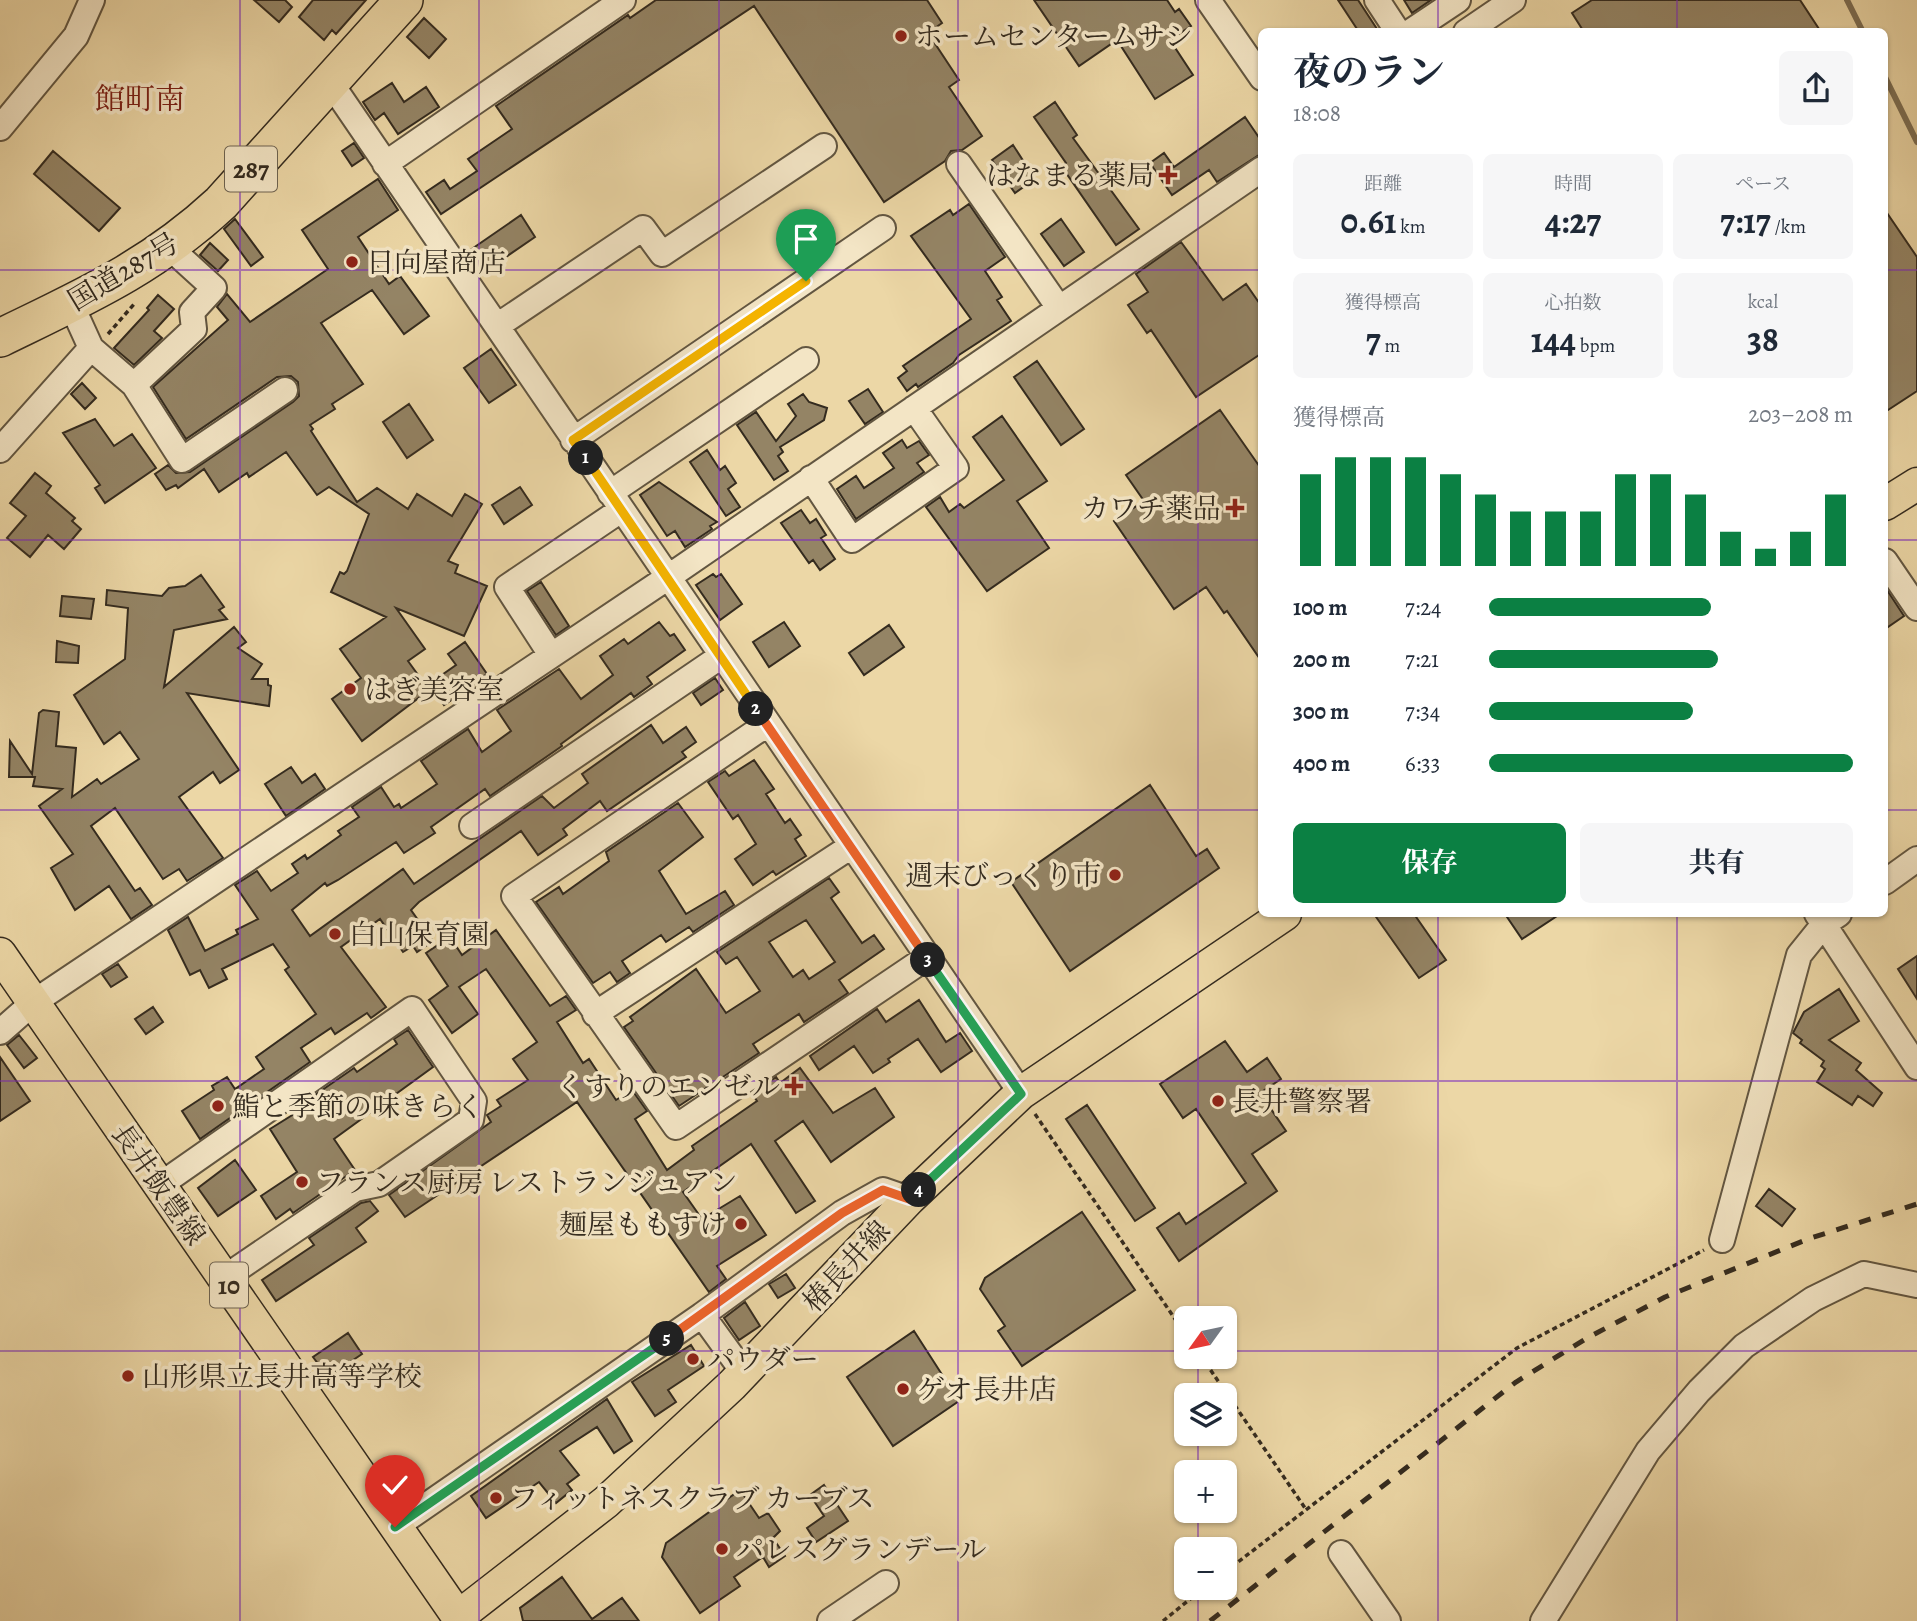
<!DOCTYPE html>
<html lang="ja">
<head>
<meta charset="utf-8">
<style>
	:root { --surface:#fff; --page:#f6f6f7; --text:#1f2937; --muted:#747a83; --accent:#0b8043 }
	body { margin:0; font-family:Alegreya,"Noto Serif JP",serif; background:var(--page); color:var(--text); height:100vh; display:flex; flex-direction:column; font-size:26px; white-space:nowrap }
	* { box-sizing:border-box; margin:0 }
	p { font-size:23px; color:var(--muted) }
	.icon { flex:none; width:38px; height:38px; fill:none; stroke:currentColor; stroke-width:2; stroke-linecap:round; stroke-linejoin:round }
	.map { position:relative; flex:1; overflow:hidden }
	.details { position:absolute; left:1258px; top:28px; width:630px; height:889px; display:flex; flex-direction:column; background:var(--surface); border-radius:10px; box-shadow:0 2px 5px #0004 }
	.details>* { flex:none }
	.needle { width:46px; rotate:237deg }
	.tools { position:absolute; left:1174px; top:1306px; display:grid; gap:14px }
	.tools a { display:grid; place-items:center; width:63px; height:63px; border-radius:10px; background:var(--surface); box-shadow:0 2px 5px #0004; font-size:35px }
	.pin { position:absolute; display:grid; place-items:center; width:60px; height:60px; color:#fff; margin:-72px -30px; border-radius:50% 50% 50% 0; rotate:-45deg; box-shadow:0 0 7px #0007 }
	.pin .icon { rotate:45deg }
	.km { position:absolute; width:35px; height:35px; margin:-18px; border-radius:50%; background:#222; color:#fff; font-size:19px; line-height:35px; text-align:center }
	.round { display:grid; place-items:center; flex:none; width:74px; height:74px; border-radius:10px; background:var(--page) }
	.head { display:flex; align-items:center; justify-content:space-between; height:119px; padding:0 35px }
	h1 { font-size:38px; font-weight:700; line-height:52px }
	.metrics { display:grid; grid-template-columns:repeat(3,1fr); gap:10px; height:119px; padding:7px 35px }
	.metrics div { display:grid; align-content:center; border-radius:10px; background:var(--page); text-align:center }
	.metrics b { font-size:35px; font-weight:700 }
	.metrics small { font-size:19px; font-weight:400 }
	.metrics p { font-size:19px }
	.chart { height:196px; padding:14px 35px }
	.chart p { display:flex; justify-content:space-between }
	.chart svg { width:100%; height:126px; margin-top:7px; stroke:var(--accent); stroke-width:6 }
	.primary-button { display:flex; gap:14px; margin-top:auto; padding:14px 35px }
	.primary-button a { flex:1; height:80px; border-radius:10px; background:var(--accent); color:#fff; font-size:28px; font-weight:700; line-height:80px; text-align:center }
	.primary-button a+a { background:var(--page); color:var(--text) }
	ul { padding:0 35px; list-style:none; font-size:23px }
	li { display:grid; grid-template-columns:112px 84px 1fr; align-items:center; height:52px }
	li i { height:18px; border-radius:9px; background:var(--accent) }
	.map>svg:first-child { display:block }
</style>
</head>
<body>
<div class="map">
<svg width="1917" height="1621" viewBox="0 0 1917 1621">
	<rect width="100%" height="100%" fill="#ecd7a6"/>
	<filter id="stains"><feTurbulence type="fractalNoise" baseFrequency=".00286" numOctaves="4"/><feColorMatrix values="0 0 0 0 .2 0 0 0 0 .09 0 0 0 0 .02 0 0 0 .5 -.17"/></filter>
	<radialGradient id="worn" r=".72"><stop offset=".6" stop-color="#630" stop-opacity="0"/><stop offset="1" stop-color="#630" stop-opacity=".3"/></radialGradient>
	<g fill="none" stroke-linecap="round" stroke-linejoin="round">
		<path stroke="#7d6f54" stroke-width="6" d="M1847 0 1863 32
			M1885 77 1917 142"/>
	</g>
	<path fill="#948465" stroke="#342b1f" stroke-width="2" fill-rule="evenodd" d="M254 0H285L292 7 279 22Z
		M313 0H366L336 34 332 30 324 40 299 17Z
		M656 0H927L942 23 928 33 959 80 949 87 982 136 962 150 951 151 945 161 884 202 754 6 441 214 426 192 444 180 450 189 477 171 468 159 512 129 496 106 628 15 630 18Z
		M1034 0H1167L1175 12 1179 9 1191 26 1170 40 1193 75 1155 99 1117 40 1079 66Z
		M1338 0H1358L1379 32H1359Z
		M1404 0H1431L1412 13Z
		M1592 0H1800L1821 32H1584L1572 13Z
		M424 18 446 39 429 58 407 37Z
		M392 83 404 102 426 87 439 107 398 134 384 113 375 120 363 102Z
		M1055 102 1077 135 1073 138 1139 229 1116 245 1062 167 1066 163 1034 117Z
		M1245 117 1262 142V153L1217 182 1209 170 1172 195 1150 163 1164 153 1174 167Z
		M354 143 364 158 352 166 342 151Z
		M1013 145 1035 179 1015 193 992 160Z
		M53 151 120 208 99 231 34 174Z
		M378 179 398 210 358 237 389 284 400 276 429 316 404 334 372 290 321 323 363 384 332 404 335 409 310 425 313 429 311 431 357 502 377 488 408 509 417 494 452 516 465 494 482 504 448 561 458 565 455 573 487 586 464 636 396 608 425 649 408 661 429 690 362 741 332 699 361 678 340 649 386 617 331 592 340 572 344 574 347 571 369 514 329 487 317 495 286 452 249 477 247 473 219 492 204 469 178 488 176 485 166 490 155 474 168 465 176 473 190 472 293 402 299 396 298 382 291 376 277 377 186 439 153 387 228 320 217 307 227 294 250 322 328 269 302 230Z
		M969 204 1005 257 985 271 1002 297 997 300 1011 321 959 355 953 363 918 387 916 384 907 391 898 378 907 371 903 366 971 319 911 236 950 210 953 215Z
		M1885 210 1917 257V391L1885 412Z
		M521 215 535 237 503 259 501 255 479 272 466 253Z
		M235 219 263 257 251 266 224 229Z
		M1061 219 1084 252 1064 266 1041 234Z
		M1181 242 1223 300 1246 284 1262 307V353L1196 397 1151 330 1147 333 1128 305 1148 292 1136 274Z
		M210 243 228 260 218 271 200 255Z
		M158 295 174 309 154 331 162 338 134 365 114 348 149 310 147 308Z
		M491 349 516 385 489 403 464 368Z
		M1037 361 1084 429 1061 445 1014 377Z
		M82 383 96 398 85 409 71 394Z
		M868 389 883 412 865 424 849 401Z
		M803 394 809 402 827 408 824 420 780 447 783 452 778 456 788 471 774 480 737 425 756 412 776 441 796 416 788 404Z
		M409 404 433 440 407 458 383 422Z
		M1220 410 1262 470V662L1227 611 1224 613 1206 587 1174 609 1114 521 1144 501 1126 475Z
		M1002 416 1047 481 1017 501 1049 548 987 591 926 507 940 497 949 512 960 504 964 508 1004 480 973 437Z
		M95 419 114 446 132 434 156 468 105 503 95 488 100 485 63 433Z
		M902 440 907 448 919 441 929 455 917 463 924 472 856 519 837 489 856 476 864 488 894 468 883 453Z
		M707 450 720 470 725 466 736 483 728 489 740 507 726 516 690 462Z
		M35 473 51 486 46 493 75 518 72 521 81 529 64 549 48 535 30 557 7 538 26 516 10 503Z
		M659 482 717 522 710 526 712 529 685 547 675 531 667 536 640 495Z
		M520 487 532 505 504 524 492 505Z
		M801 510 810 523 816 519 826 535 821 538 835 559 820 570 813 560 809 563 781 523Z
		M713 574 716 577 721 574 742 604 720 620 696 585Z
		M201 575 224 607 219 610 227 619 174 630 164 687 234 627 246 642 238 648 262 664 252 679H268V685L271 686 269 706 187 693 239 770 220 783 213 772 179 797 223 858 187 881 179 869 163 879 115 808 91 826 135 891 140 888 152 905 131 919 109 886 75 910 51 868 73 854 39 806 62 789 33 786 35 777H9L10 741 32 774 39 713 43 710 59 712 56 746 76 748 72 797 97 779 101 784 139 759 120 732 104 744 74 695 125 659 128 608 106 605 107 590 162 596 169 588 185 586Z
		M541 582 569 626 556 635 527 591Z
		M1885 587 1904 616 1885 629Z
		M62 596 94 599 91 619 60 616Z
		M659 622 670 636 674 634 685 650 647 677 652 684 634 697 631 693 561 744 562 746 490 796 485 789 431 827 435 833 404 853 396 842 338 880 327 886 325 883 292 910 310 936 403 869 414 884 542 796 554 808 588 783 582 774 651 725 663 743 686 727 696 742 682 752 686 757 607 811 600 801 563 829 567 835 538 855 521 831 419 902 411 910 433 941 417 952 413 946 403 952 380 919 341 947 386 1007 371 1018 367 1013 335 1034 331 1028 301 1048 310 1062 200 1139 182 1111 214 1090 212 1086 227 1077 235 1089 264 1069 256 1057 316 1014 285 970 289 967 273 944 222 969 227 979 209 988 200 970 190 975 168 930 188 917 205 951 238 934 236 930 258 919 235 885 257 871 271 891 298 873 292 864 305 855 307 859 341 835 338 831 359 817 352 807 381 787 394 807 399 804 401 808 437 784 421 761 468 729 482 752 511 731 497 710 559 669 581 699 613 675 600 656 624 639 628 644Z
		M784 622 800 646 769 667 753 642Z
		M889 625 904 647 864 675 849 653Z
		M57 641 79 646 78 663 56 662Z
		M465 642 487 674 479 679 482 684 468 694 466 690 444 705 429 684 456 665 448 654Z
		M715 678 723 690 701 705 693 693Z
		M754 760 774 789 766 794 785 823 790 819 801 835 795 839 806 856 776 875 773 871 753 885 735 859 756 844 738 815 733 819 708 782 725 771 729 776Z
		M291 767 302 783 315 774 325 789 286 816 265 784Z
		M1150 785 1196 856 1207 849 1219 868 1070 971 1011 882Z
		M678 803 703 837 659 871 686 914 725 891 734 905 693 932 689 927 666 942 661 935 622 961 630 973 617 982 610 972 593 983 536 902 559 887 563 894 609 861 606 852Z
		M829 878 839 892 831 898 862 943 874 935 884 949 839 980 848 993 804 1022 799 1014 753 1044 759 1053 679 1106 624 1027 633 1021 630 1017 696 969 726 1013 760 991 737 957 726 964 717 952ZM806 920 835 962 809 979 803 970 793 977 769 942Z
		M1374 914H1414L1446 960 1419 978Z
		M1505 914H1560L1522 939Z
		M496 930 550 1006 566 996 576 1010 557 1022 583 1063 589 1059 616 1100 632 1090 647 1111 635 1119 667 1170 694 1150 692 1146 757 1101 752 1094 776 1077 780 1083 800 1068 833 1113 875 1088 894 1117 831 1162 803 1121 775 1141 815 1201 796 1213 751 1144 683 1192 702 1219 740 1196 766 1235 717 1266 726 1279 709 1292 577 1102 405 1217 389 1195 491 1122 487 1115 501 1106 497 1100 528 1080 513 1059 537 1042 486 969 459 987 478 1014 452 1033 429 1000 448 986 426 953 450 937 462 955Z
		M1917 956V999L1898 969Z
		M118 964 127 977 111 987 102 974Z
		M1839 989 1859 1021 1829 1040 1861 1063 1856 1070 1882 1093 1873 1106 1858 1096 1852 1105 1817 1082 1825 1069 1821 1066 1824 1061 1800 1043 1802 1040 1793 1033 1804 1012Z
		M919 1000 946 1042 960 1033 972 1051 941 1072 918 1039 888 1059 890 1062 873 1073 854 1046 819 1070 810 1056 877 1009 886 1022Z
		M153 1007 163 1022 146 1034 135 1019Z
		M408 1030 433 1067 334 1139 355 1170 293 1213 290 1209 276 1219 261 1196 297 1172 270 1129 318 1099 315 1095 354 1068 357 1072 397 1044 394 1039Z
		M19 1035 37 1058 24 1068 7 1045Z
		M1225 1041 1247 1072 1267 1058 1281 1079 1260 1093 1286 1131 1252 1154 1277 1191 1179 1261 1157 1228 1179 1213 1186 1224 1246 1183 1196 1109 1183 1118 1160 1084Z
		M0 1057 30 1101 0 1121Z
		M1087 1105 1155 1208 1135 1221 1066 1119Z
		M235 1160 256 1190 218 1216 198 1188Z
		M1769 1189 1795 1209 1782 1226 1756 1206Z
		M370 1201 378 1211 356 1228 366 1242 276 1301 262 1280 314 1245 309 1238 361 1203Z
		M1082 1212 1135 1290 1022 1366 998 1331 1005 1326 980 1289 985 1278Z
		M786 1274 795 1288 778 1298 769 1284Z
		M745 1302 760 1326 739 1340 724 1318Z
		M914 1331 959 1401 893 1446 847 1377Z
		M348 1333 362 1354 328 1377 313 1357Z
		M691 1345 704 1366 668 1390 676 1402 655 1416 632 1382Z
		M607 1399 632 1441 614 1453 597 1427 560 1451 579 1475 567 1484 572 1490 556 1503 539 1482 486 1518 471 1496Z
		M824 1485 848 1521 816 1542 807 1528 824 1516 810 1495Z
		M740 1490 759 1518 768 1513 780 1531 773 1538 785 1556 769 1567 763 1557 734 1577 740 1586 700 1613 662 1557 666 1543Z
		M562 1577 592 1619 622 1598 639 1621H523L520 1608Z"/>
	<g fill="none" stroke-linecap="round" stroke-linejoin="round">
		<defs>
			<path id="minor" d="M1208 0 1262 78
				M1377 0 1398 32
				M1410 32 1458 0
				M1466 32 1513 0
				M330 82 1021 1093
				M0 128 76 36 92 0
				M385 164 623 0
				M959 164 1059 308
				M497 326 643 228 662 254 824 146
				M91 348 134 385 182 460 285 390
				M134 385 194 329 192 312 214 288 169 247
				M573 440 883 228
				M0 450 91 348 71 304
				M811 478 852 540 956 468 914 408
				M610 493 806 360
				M1885 561 1917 608
				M551 655 507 587 621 510
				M766 725 514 896 676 1127 926 958
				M472 826 720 657
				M1885 882 1917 859
				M1817 914 1917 1067
				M595 1014 850 847
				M0 1032 34 1002 667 578 1262 169
				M160 1185 412 1009 474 1101 471 1120 379 1184 355 1189 224 1278
				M1722 1240 1799 955 1824 924 1839 914
				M702 1315 744 1373
				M395 1527 702 1315 842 1213 883 1190 909 1199
				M1341 1553 1388 1621
				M830 1621 886 1583
				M1543 1621 1648 1451 1699 1391 1744 1346 1813 1299 1864 1274 1917 1285"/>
			<path id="major" d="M1885 504 1917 484
				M0 954 461 1621
				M458 1617 606 1502 732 1385 909 1199 1021 1093 1285 914"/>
			<path id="highway" d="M0 338C84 297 151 268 221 203L404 0"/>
		</defs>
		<use href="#minor" stroke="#625641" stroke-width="28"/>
		<use href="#major" stroke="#342b1f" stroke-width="35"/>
		<use href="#highway" stroke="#342b1f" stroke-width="40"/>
		<path stroke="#342b1f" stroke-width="3.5" stroke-dasharray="5 3.5" stroke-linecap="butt" d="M108 334 135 303
			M1035 1114 1186 1335
			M1201 1356 1305 1508
			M1225 1572 1517 1348 1704 1250
			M1163 1621 1205 1587"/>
		<use href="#minor" stroke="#f3e5c5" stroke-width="24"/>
		<use href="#major" stroke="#ecd7a6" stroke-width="32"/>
		<use href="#highway" stroke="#ecd7a6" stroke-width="37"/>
		<path stroke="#342b1f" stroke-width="5" stroke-dasharray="12 12" stroke-linecap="butt" d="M1210 1621 1516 1382 1587 1338 1665 1297 1808 1239 1917 1204"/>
	</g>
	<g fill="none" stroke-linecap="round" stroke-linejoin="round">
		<defs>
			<path id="split-1" d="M586 458 573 440 806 281"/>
			<path id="split-2" d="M586 458 756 709"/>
			<path id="split-3" d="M756 709 928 960"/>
			<path id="split-4" d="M919 1190 1021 1094 928 960"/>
			<path id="split-5" d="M667 1339 842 1213 883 1190 909 1199 919 1190"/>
			<path id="split-6" d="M395 1527 667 1339"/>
		</defs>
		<use href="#split-1" stroke="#fff" stroke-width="14"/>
		<use href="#split-2" stroke="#fff" stroke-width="14"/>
		<use href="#split-3" stroke="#fff" stroke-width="14"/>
		<use href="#split-4" stroke="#fff" stroke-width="14"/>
		<use href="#split-5" stroke="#fff" stroke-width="14"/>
		<use href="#split-6" stroke="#fff" stroke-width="14"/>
		<use href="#split-1" stroke="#f5b400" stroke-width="9"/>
		<use href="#split-2" stroke="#f5b400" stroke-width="9"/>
		<use href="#split-3" stroke="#f0652b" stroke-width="9"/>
		<use href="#split-4" stroke="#22a559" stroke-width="9"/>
		<use href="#split-5" stroke="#f0652b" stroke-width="9"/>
		<use href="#split-6" stroke="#22a559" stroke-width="9"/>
	</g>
	<path fill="none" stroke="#7b2cbf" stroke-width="2" stroke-opacity="0.55" d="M240 0V1621M479 0V1621M719 0V1621M958 0V1621M1198 0V1318M1438 0V32M1677 0V32M0 270H1262M1885 270H1917M0 540H1262M1885 540H1917M0 810H1262M1885 810H1917M1438 914V1621M1677 914V1621M0 1081H1917M0 1351H1186M1225 1351H1917M1198 1356V1395M1198 1433V1472M1198 1510V1549M1198 1587V1621"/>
	<g fill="#8f2418" stroke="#f3e5c5" stroke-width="2.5">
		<circle cx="901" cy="36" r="7"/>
		<path d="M1164.5 164.5h7v7h7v7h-7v7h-7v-7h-7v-7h7z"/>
		<circle cx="352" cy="262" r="7"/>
		<path d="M1231.5 497.5h7v7h7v7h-7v7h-7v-7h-7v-7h7z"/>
		<circle cx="350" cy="689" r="7"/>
		<circle cx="1115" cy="875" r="7"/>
		<circle cx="335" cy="934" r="7"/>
		<path d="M790.5 1075.5h7v7h7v7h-7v7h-7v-7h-7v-7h7z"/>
		<circle cx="1218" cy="1101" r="7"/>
		<circle cx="218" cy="1106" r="7"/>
		<circle cx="302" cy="1182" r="7"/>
		<circle cx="741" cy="1224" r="7"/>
		<circle cx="693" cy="1359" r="7"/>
		<circle cx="128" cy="1376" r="7"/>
		<circle cx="903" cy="1389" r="7"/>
		<circle cx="496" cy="1498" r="7"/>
		<circle cx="722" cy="1549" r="7"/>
	</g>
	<g text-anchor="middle" stroke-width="7" stroke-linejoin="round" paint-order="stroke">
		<g fill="#f3e5c5" stroke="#6d6351" stroke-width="2">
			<rect x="225" y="146.5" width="52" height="45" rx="5"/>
			<rect x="210" y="1262.5" width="38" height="45" rx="5"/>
		</g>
		<g font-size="26" font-weight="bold" fill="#342b1f">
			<text x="251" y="178">287</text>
			<text x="229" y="1294">10</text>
		</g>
		<g font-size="28" fill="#342b1f" stroke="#f3e5c5" text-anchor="start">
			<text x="915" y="46">ホームセンタームサシ</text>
			<text x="1154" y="185" text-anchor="end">はなまる薬局</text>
			<text x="366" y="272">日向屋商店</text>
			<text x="1221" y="518" text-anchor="end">カワチ薬品</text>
			<text x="364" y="699">はぎ美容室</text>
			<text x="1101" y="885" text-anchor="end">週末びっくり市</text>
			<text x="349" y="944">白山保育園</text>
			<text x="780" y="1096" text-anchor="end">くすりのエンゼル</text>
			<text x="1232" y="1111">長井警察署</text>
			<text x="232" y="1116">鮨と季節の味きらく</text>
			<text x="316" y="1192">フランス厨房 レストランジュアン</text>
			<text x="727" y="1234" text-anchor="end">麺屋ももすけ</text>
			<text x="707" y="1369">パウダー</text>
			<text x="142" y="1386">山形県立長井高等学校</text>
			<text x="917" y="1399">ゲオ長井店</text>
			<text x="510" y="1508">フィットネスクラブ カーブス</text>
			<text x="736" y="1559">パレスグランデール</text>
		</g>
		<g font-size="28" fill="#342b1f" stroke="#f3e5c5">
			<text transform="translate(123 271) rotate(-31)" y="10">国道287号</text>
			<text transform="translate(159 1184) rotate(55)" y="10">長井飯豊線</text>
			<text transform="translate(846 1266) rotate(-47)" y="10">椿長井線</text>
		</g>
		<g font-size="30" fill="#7a1f14" stroke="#f3e5c5">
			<text x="140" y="109">館町南</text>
		</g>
	</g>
	<rect width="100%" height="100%" filter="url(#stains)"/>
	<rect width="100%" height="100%" fill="url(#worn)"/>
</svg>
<div class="tools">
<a><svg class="needle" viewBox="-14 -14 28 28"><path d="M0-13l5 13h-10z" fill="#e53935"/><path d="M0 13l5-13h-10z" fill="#747a83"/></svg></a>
<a><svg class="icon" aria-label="layers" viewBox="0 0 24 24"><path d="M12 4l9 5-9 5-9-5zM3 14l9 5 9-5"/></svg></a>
<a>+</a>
<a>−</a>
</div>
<div class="pin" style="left:806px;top:281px;background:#1e9e55"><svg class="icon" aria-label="arrive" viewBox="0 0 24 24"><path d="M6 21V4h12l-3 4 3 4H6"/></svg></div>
<div class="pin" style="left:395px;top:1527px;background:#d93025"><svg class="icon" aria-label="check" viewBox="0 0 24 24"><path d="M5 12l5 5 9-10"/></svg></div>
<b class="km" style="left:586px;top:458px">1</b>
<b class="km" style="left:756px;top:709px">2</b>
<b class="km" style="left:928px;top:960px">3</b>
<b class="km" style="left:919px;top:1190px">4</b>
<b class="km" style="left:667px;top:1339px">5</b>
<section class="details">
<div class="head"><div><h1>夜のラン</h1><p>18:08</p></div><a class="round"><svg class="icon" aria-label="share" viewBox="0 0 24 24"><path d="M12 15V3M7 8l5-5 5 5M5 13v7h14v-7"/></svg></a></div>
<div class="metrics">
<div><p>距離</p><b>0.61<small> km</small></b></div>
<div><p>時間</p><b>4:27</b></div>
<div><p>ペース</p><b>7:17<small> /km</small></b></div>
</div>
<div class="metrics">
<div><p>獲得標高</p><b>7<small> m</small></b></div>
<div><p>心拍数</p><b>144<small> bpm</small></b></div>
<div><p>kcal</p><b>38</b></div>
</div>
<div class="chart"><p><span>獲得標高</span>203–208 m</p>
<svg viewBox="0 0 160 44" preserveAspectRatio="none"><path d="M5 44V12M15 44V6M25 44V6M35 44V6M45 44V12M55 44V19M65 44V25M75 44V25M85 44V25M95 44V12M105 44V12M115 44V19M125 44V32M135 44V38M145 44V32M155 44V19"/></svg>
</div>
<ul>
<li><b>100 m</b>7:24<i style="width:61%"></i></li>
<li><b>200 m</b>7:21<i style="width:63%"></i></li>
<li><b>300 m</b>7:34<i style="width:56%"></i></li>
<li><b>400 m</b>6:33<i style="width:100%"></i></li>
</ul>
<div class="primary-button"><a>保存</a><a>共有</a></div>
</section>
</div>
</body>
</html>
